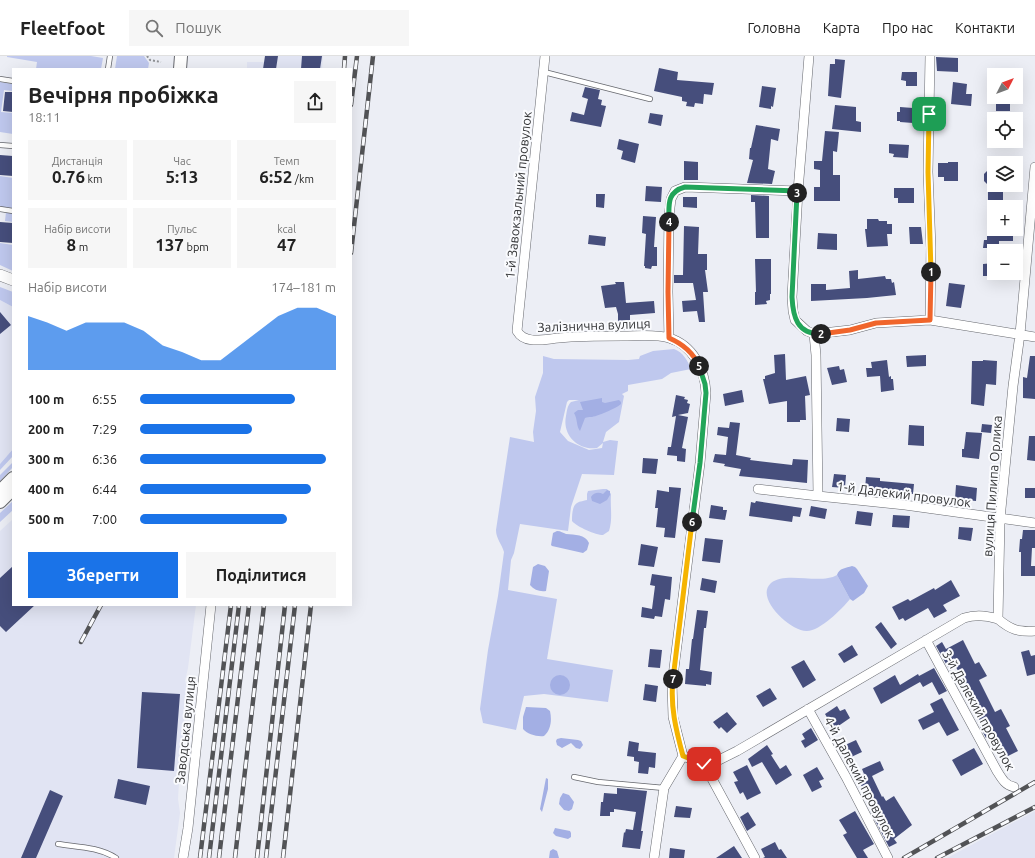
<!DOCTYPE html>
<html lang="uk">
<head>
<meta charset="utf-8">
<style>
	:root { --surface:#fff; --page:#f6f6f6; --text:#222; --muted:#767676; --line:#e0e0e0; --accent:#1a73e8 }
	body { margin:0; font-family:Ubuntu,sans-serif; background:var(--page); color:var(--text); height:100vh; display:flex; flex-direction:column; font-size:15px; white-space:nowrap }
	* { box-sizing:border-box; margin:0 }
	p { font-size:13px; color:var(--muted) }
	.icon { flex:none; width:22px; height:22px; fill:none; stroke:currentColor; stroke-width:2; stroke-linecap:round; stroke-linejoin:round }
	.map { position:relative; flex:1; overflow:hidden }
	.drawer { position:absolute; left:12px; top:12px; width:340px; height:538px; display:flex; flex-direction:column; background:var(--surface); border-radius:0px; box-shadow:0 4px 16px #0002 }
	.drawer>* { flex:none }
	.needle { width:26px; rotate:48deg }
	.controls { position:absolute; left:987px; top:12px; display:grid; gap:8px }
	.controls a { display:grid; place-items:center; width:36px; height:36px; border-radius:0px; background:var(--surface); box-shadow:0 4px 16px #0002; font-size:20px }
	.pin { position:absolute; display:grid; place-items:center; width:34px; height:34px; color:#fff; margin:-17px; border-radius:8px; box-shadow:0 2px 6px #0006 }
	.km { position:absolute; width:20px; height:20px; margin:-10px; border-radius:50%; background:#222; color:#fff; font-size:11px; line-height:20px; text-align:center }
	.round { display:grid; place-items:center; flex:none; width:42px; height:42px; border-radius:0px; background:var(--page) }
	.overview { display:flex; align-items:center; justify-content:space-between; height:68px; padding:0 16px }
	h1 { font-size:22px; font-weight:600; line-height:30px }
	.metrics { display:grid; grid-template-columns:repeat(3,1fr); gap:6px; height:68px; padding:4px 16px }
	.metrics div { display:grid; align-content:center; border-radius:0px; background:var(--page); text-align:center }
	.metrics b { font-size:17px; font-weight:600 }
	.metrics small { font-size:11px; font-weight:400 }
	.metrics p { font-size:11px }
	.chart { height:112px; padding:8px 16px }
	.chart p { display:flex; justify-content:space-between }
	.chart svg { width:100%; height:72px; margin-top:4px; fill:var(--accent); opacity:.7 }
	.button { display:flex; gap:8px; margin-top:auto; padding:8px 16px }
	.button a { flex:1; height:46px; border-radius:0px; background:var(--accent); color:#fff; font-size:16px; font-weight:600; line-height:46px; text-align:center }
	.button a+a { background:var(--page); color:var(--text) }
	ul { padding:0 16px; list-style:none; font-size:13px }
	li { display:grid; grid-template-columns:64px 48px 1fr; align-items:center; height:30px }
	li i { height:10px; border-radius:5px; background:var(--accent) }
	header { display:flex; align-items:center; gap:24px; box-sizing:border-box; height:56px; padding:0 20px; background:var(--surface); border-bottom:1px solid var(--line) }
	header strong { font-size:19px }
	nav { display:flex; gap:22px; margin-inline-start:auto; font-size:14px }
	.search { width:280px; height:36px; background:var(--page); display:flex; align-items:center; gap:10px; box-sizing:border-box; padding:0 14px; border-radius:0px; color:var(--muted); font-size:15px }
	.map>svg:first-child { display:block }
</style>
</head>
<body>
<header>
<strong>Fleetfoot</strong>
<div class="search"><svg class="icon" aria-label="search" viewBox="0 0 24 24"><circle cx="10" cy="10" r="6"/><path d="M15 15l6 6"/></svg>Пошук</div>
<nav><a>Головна</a><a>Карта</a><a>Про нас</a><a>Контакти</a></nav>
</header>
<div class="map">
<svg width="1035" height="802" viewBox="0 0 1035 802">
	<rect width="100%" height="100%" fill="#eceef5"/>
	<path fill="#e1e4f3" d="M268 0H323L322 13H247V6H267Z
		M0 244 13 251V393L0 408Z
		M13 463V549H196L188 612 185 625 187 630 179 727 178 743 180 757 174 802H0V475Z
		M1035 755V802H947Z"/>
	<path fill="#bfc8ee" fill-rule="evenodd" d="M7 0H91L103 2 101 13H36L37 6 7 1Z
		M117 0H144L149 7 148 13H115Z
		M0 26 13 28V35L4 34 1 56 13 57V78L0 76Z
		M0 120 13 122V152L0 151Z
		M6 156 13 157V166L5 165Z
		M0 187 13 189V215L0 209Z
		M0 231 13 236V251L0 244Z
		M674 293C683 296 688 305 691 313L671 317 662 323 628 329V335L622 338 624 340 619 366 606 376 603 386 610 384 618 385 614 419 582 418 571 451 568 475 520 468 514 497 511 504 508 534 557 543 547 603 613 614 608 646 544 638 524 640 516 674 483 667 480 653 488 594 498 540 504 496C502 488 496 483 496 474L510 381 534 386 533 376 536 355 535 341 543 317V300L554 303 628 304 639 303 640 300 653 295ZM569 344H579L571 346C567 350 567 355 566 360 562 379 578 395 597 392L603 387 602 392 589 394 568 385 560 376 567 346Z
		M13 393V400L0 414V408Z
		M13 406V411L0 425V419Z
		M603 433H607L611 438C610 451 613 463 609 475L603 479C596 479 577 471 572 465 572 460 572 450 577 447 580 445 584 445 587 444V438L588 435Z
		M13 445V454L0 466V457Z
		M837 519 850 543C842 553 820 575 807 575 791 576 754 542 771 527 786 515 820 529 837 519Z"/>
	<path fill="#a3afe4" d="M602 342V346L605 347 619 344 621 346V348C617 352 596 361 591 361 589 361 587 361 585 362L580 375C576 370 578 364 574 357L578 354H583L580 346Z
		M607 434 610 435V439L607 444 600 448 592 445 591 441C594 436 599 436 603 438Z
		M557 475C561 475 563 477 566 478 575 479 585 478 589 487L587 494 583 497 552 490 551 489 553 477Z
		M538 508 545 510 549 515 546 535C540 536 534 534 530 529L533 511Z
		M852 510 855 511 857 513 868 530 864 537 853 545 850 543 837 519C839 512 846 512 852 510Z
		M550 629a10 10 0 1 1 20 0a10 10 0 1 1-20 0Z
		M526 651 546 652 550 655C552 664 551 674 544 680 537 681 527 678 523 673V661Z
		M561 682 578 684 581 685 583 689 580 693 576 692 571 687 562 692 557 689 556 685 557 683Z
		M546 722 548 723V733L542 756 540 753Z
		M563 737 569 739 574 746 572 753 569 755 564 754 559 748 560 742Z
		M555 772 570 775 571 777V781L568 783 556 780 553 777Z
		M553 793 557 795 559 802H549L550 795Z"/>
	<path fill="#464e7c" d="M265 0H278L276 13H263Z
		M302 0H322L320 13H301Z
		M936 1 958 2V16L937 15Z
		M835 3 845 4 841 42 828 40 830 8H835Z
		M659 12 678 16 677 24 714 27 712 39 704 38 703 48 695 47 694 51 686 50 687 46 682 45V41L654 35Z
		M902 16H917V30H906V25L901 24Z
		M953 26 967 28 966 38H972L971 50 951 48Z
		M762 30 776 32 773 51 771 50V53L759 51Z
		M585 31 600 34 598 43 602 44 601 49 606 50 601 71 570 65 572 56 584 59 588 43 582 41Z
		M5 36H13V56L3 55Z
		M996 41H1010V55H996Z
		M835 49 856 51V65L861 66V76L832 73Z
		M900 51 913 52V67L900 66V65H897V56H900Z
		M650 57 663 59 661 70 648 67Z
		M756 69 780 73 778 85 771 83 768 113 775 115 772 128 747 127 753 104 749 103 750 92H751Z
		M825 75 839 76 837 96 833 95V119H840V145H814V131H820V114L814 113V105H822Z
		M619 83 639 88 635 107 621 103 623 95 617 93Z
		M889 88 909 89 908 102 893 101 894 98 889 97Z
		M0 99 13 100V120L0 119Z
		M684 105 698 106V124H684Z
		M948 106H958V125H944V121H938V107H948Z
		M988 114H994V129H1003V145H1000V147H988V129L984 125V118Z
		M646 130 662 131 661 146 645 145Z
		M894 132H914V147H898V142H894Z
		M596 138H605L604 152 596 151Z
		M751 139 769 140V182H756L755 146H751Z
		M683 141H697V152L683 151Z
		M643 160 656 161 654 191H657V210H652L651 213 645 212V210H644L646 178 642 177Z
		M867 163H878L879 165H887V168H892V178H887L888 190 867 191 865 173H867Z
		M0 166 13 167V187L0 186Z
		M684 170 699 171 698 198H707V214H705L708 236H703L705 266H699L697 255 683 256 682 245 696 244 693 227H674V219H683Z
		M909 171H921L923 188H910Z
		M987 173H1013V185H999V192H983L984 184H987Z
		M818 177 837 178V194L817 193Z
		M589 179 606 181 605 190 588 188Z
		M755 203H771V238H770V244L766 245 767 248 755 249V236H756Z
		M994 207V220H983V208Z
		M858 214V223L885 220 886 223H891L892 227 894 226 896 239 867 242 811 245V228H826V234L850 232 849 215Z
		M615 226H624L626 247 654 245 655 257 630 259V274H618V258L616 251 605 252 601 230 616 228Z
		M949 227 965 229 961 252 946 250Z
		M0 256 11 269 0 278Z
		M785 298 786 324 806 320 810 339 805 340 806 364H800V366H787V345L769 348 763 323H765V320L775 317 774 299Z
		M926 299V310L907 311 906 300Z
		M1030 300H1035V343L1023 342V321L1027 322Z
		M887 304 889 321 891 320V323H893L894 334 881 336 880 320 867 321 866 312H872L871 306Z
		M983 304 997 305 996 329 986 328 984 350 971 348 972 305H983Z
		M839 310 840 314 844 313 847 326 832 329 827 312Z
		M742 334 744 346 725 350 723 338Z
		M676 339 685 341 684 343 688 344 687 347 690 348 688 357 678 359 688 361 682 392 686 393 685 406 677 405V400L667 399 668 391H671L676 360 672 361Z
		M837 362 850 363 849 376 836 375Z
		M730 366 740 367 736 399 751 402 750 404 792 409 793 403 808 404 807 427 739 420 741 413 724 410 725 408 713 406 715 398 726 399 728 381 717 379 718 371 729 372Z
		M982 368 992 369 991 377 981 376Z
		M909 369 924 370V390L908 389Z
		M966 376 982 377 979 403 962 401V393H964Z
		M1029 380H1035V405L1027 404Z
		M643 402 658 403 656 418 642 417Z
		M834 418 846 419 845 432 832 431Z
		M866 421 880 422V425L914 428 913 438H905L904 441H883L884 435 865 433Z
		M956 429 977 432 976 445 955 443Z
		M669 431 681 432 675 482 664 481 665 472 656 471 658 452H655L657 434 669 436Z
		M1025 432H1035V442H1025Z
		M756 445 802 452 800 461 793 460 792 466 749 460 751 446 755 447Z
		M711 449 723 451V454H727L725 464 709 462Z
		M811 450 827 453 825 463 809 460Z
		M857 455 873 457 871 470 855 468Z
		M893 459 910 460 909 472 892 471Z
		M959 471 973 472 971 485 958 483Z
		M1023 474H1035V492H1032L1031 510H1035V520H1021V496H1019L1020 483H1022Z
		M705 482 723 484 720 507 702 505Z
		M641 488 658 491 654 511 638 509Z
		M13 510V549H35L6 576 0 570V522Z
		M652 518 672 521 670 544 665 543 662 561 655 560 654 563 641 561 642 551 652 553 655 530 650 529Z
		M702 522 717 525 715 537 700 534Z
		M951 524 960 540 943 549 947 555 934 562 928 552 905 565 903 562 899 564 892 551 908 543 910 545 934 532 935 534Z
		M697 554 708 555 706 572H704L700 614 712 616 711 629 706 628V630L685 628 686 613H689L692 583H693Z
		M881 566 897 588 891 593 875 571Z
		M963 584 975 608 979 606 987 620 979 624 995 656 1001 653 1010 670 1006 672 1018 695 1004 702 993 679 986 682 980 671 982 669 973 651 976 650 956 611 950 615 936 590 942 586 946 593Z
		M852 589 858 599 844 607 838 598Z
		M650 593 662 594 660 612 648 611Z
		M1029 594 1031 600 1035 599V618L1027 620 1021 596Z
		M804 604 816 624 803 632 791 611Z
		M934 612 947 635 939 639 932 626 923 631 920 626 881 648 873 632 895 619 900 629 918 618 919 620Z
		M645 628 658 630 656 646 643 644Z
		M770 632 777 643 763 651 756 640Z
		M142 636 180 638 174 715 137 712Z
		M942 642 959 674 947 680 939 666 923 674 918 664 934 656 930 648Z
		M837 650 840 655 845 653 850 662 834 673 825 658Z
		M727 656 737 668 727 677 721 671 719 673 713 666Z
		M811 672 818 684 805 692 801 685 805 683 802 678Z
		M856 684 862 696 849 702 843 690Z
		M629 685 639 687 638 695 656 697 655 712 649 711 648 718 638 717 639 706 634 705V701L627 700Z
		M767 689 773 698 771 699 780 713 786 709 792 719 776 729 762 706 752 711 748 703Z
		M974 692 983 708 961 720 952 704Z
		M880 705 884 714 872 720 882 741 883 740 886 745 894 740 912 769 894 783 897 787 889 791 870 755 874 752 857 722 864 718 862 713Z
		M747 709 761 737 747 744 743 736 740 738 734 726 738 725 733 716Z
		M817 711 824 723 819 725 822 731 812 736 803 719Z
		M118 723 150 730 146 749 114 742Z
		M617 732 647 735 641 775H643L640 793 622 791 624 776 625 777 626 773 633 774 636 756 614 753V756H610V760H600L601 746H603L604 737 617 738Z
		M50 734 63 740 36 802H21Z
		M676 750 692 752 690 762 674 761Z
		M855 755 874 788 863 794 868 802H857L843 779 847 777 839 764Z
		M748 756 756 769 747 775 740 761Z
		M775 786 779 794 781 793 787 802H763L765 801 761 793Z
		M734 790 742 802H716Z
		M670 792 685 794 684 802H669Z"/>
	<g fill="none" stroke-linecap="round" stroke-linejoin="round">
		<defs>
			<path id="service" d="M108 13 110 0
				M544 16 650 43
				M0 23 13 25
				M0 89 13 90
				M0 153 13 155
				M574 721 598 726 664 732
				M58 788C78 791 99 791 116 802"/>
			<path id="minor" d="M545 0 517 275C525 289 545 283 559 282 580 280 602 280 623 280 638 280 656 278 669 282 693 289 705 314 706 337L700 407 672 628 673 661 683 700 664 732 654 802
				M809 0 798 135 792 241 793 255 795 264 807 275 814 278 850 274 876 267 930 264 1035 281
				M930 0 928 116 931 192 930 264
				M814 278 816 299 818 440 905 449 1035 467
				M669 282 668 236 669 160 671 143 675 135 685 131 798 135
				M758 433 818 440
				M998 563C1011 574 1018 576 1035 575
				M926 584 997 715C1002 723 1005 729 1014 731
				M808 653 846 721 888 802
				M683 700 704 708 719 704 737 695 964 562C976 558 986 559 998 563L1000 463 1013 330 1020 278 1035 111
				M704 708 755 802
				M183 802 188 772 211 549"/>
			<path id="tertiary" d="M0 219 13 224"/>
			<path id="secondary" d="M180 13 181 0
				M0 435 13 422
				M0 446 13 433"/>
		</defs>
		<use href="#service" stroke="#66686e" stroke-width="6"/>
		<use href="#minor" stroke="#66686e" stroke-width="10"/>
		<use href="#tertiary" stroke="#66686e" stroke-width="12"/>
		<use href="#secondary" stroke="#66686e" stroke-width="14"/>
		<path stroke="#8e9094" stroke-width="2" stroke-dasharray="2 2" stroke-linecap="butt" d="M147 0 150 4 161 6"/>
		<use href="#service" stroke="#fff" stroke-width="4.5"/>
		<use href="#minor" stroke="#fff" stroke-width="9"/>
		<use href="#tertiary" stroke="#fff" stroke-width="11"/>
		<use href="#secondary" stroke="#fff" stroke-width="12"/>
		<defs>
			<path id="rail" d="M344 13 345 0
				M351 49 357 0
				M351 197 373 0
				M81 586 101 549
				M200 802 231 549
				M209 802 239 549
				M219 802 249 549
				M235 802 264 549
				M257 802 285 549
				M266 802 295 549
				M283 802 311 549
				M904 802 1035 726
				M937 802 1035 751"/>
		</defs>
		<use href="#rail" stroke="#525356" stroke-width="4.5"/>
		<use href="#rail" stroke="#fafbfe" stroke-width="3" stroke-dasharray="9" stroke-linecap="butt"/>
	</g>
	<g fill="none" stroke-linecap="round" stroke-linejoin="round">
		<defs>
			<path id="split-1" d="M929 58 928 116 931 216"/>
			<path id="split-2" d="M821 278 850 274 876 267 930 264 931 216"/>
			<path id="split-3" d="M797 137 792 241C793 261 797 278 821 278"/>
			<path id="split-4" d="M669 166C669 150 666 136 685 131L798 135 797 137"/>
			<path id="split-5" d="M669 166 668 236 669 282C683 288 693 296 699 310"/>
			<path id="split-6" d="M692 466 700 407 706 337 705 328 699 310"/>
			<path id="split-7" d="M673 623 692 466"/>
			<path id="split-8" d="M673 623C670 650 676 674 683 700L704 708"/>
		</defs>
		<use href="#split-1" stroke="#fff" stroke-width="8"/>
		<use href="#split-2" stroke="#fff" stroke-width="8"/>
		<use href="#split-3" stroke="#fff" stroke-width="8"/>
		<use href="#split-4" stroke="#fff" stroke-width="8"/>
		<use href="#split-5" stroke="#fff" stroke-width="8"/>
		<use href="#split-6" stroke="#fff" stroke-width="8"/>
		<use href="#split-7" stroke="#fff" stroke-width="8"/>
		<use href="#split-8" stroke="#fff" stroke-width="8"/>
		<use href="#split-1" stroke="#f5b400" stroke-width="5"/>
		<use href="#split-2" stroke="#f0652b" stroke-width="5"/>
		<use href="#split-3" stroke="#22a559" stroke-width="5"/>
		<use href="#split-4" stroke="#22a559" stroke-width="5"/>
		<use href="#split-5" stroke="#f0652b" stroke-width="5"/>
		<use href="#split-6" stroke="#22a559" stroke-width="5"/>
		<use href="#split-7" stroke="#f5b400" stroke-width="5"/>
		<use href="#split-8" stroke="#f5b400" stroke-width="5"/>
	</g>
	<g text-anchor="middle" stroke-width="4" stroke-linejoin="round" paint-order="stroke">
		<g font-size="13" fill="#343537" stroke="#fafbfe">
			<text transform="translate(518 139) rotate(-84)" y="5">1-й Завокзальний провулок</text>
			<text transform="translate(594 269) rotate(-2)" y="5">Залізнична вулиця</text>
			<text transform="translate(992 430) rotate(-86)" y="5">вулиця Пилипа Орлика</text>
			<text transform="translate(904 438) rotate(7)" y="5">1-й Далекий провулок</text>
			<text transform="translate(979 654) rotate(61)" y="5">3-й Далекий провулок</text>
			<text transform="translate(185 674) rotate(-84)" y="5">Заводська вулиця</text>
			<text transform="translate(860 721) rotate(62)" y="5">4-й Далекий провулок</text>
		</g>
	</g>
</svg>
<div class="controls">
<a><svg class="needle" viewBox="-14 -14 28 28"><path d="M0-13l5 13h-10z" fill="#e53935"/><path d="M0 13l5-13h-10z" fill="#767676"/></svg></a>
<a><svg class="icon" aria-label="locate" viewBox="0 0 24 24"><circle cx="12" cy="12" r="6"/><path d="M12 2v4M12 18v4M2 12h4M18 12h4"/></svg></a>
<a><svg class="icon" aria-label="layers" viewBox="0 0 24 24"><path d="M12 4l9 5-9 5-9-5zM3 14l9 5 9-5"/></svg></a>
<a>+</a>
<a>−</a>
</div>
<div class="pin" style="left:929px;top:58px;background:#1e9e55"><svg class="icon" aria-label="arrive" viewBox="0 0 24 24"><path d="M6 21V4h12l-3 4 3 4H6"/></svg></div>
<div class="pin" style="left:704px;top:708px;background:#d93025"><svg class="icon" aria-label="check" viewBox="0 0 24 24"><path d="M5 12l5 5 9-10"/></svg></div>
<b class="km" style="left:931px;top:216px">1</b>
<b class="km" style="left:821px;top:278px">2</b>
<b class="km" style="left:797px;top:137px">3</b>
<b class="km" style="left:669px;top:166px">4</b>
<b class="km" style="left:699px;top:310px">5</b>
<b class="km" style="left:692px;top:466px">6</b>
<b class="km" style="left:673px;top:623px">7</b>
<section class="drawer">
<div class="overview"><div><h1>Вечірня пробіжка</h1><p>18:11</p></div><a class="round"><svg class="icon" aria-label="share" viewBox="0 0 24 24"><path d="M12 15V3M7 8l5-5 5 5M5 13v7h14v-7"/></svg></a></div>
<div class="metrics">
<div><p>Дистанція</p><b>0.76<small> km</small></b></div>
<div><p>Час</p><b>5:13</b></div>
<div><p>Темп</p><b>6:52<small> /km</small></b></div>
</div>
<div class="metrics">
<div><p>Набір висоти</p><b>8<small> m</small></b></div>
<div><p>Пульс</p><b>137<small> bpm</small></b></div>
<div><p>kcal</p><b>47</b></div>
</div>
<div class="chart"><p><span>Набір висоти</span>174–181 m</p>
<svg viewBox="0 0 160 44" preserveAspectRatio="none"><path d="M0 44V11L10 15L20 20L30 15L40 15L50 15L60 20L70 29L80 33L90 38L100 38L110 29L120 20L130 11L140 6L150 6L160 11V44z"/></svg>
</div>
<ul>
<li><b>100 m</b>6:55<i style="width:79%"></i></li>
<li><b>200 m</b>7:29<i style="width:57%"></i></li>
<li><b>300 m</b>6:36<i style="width:95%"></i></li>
<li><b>400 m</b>6:44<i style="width:87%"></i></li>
<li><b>500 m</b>7:00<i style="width:75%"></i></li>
</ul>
<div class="button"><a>Зберегти</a><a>Поділитися</a></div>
</section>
</div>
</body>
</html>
